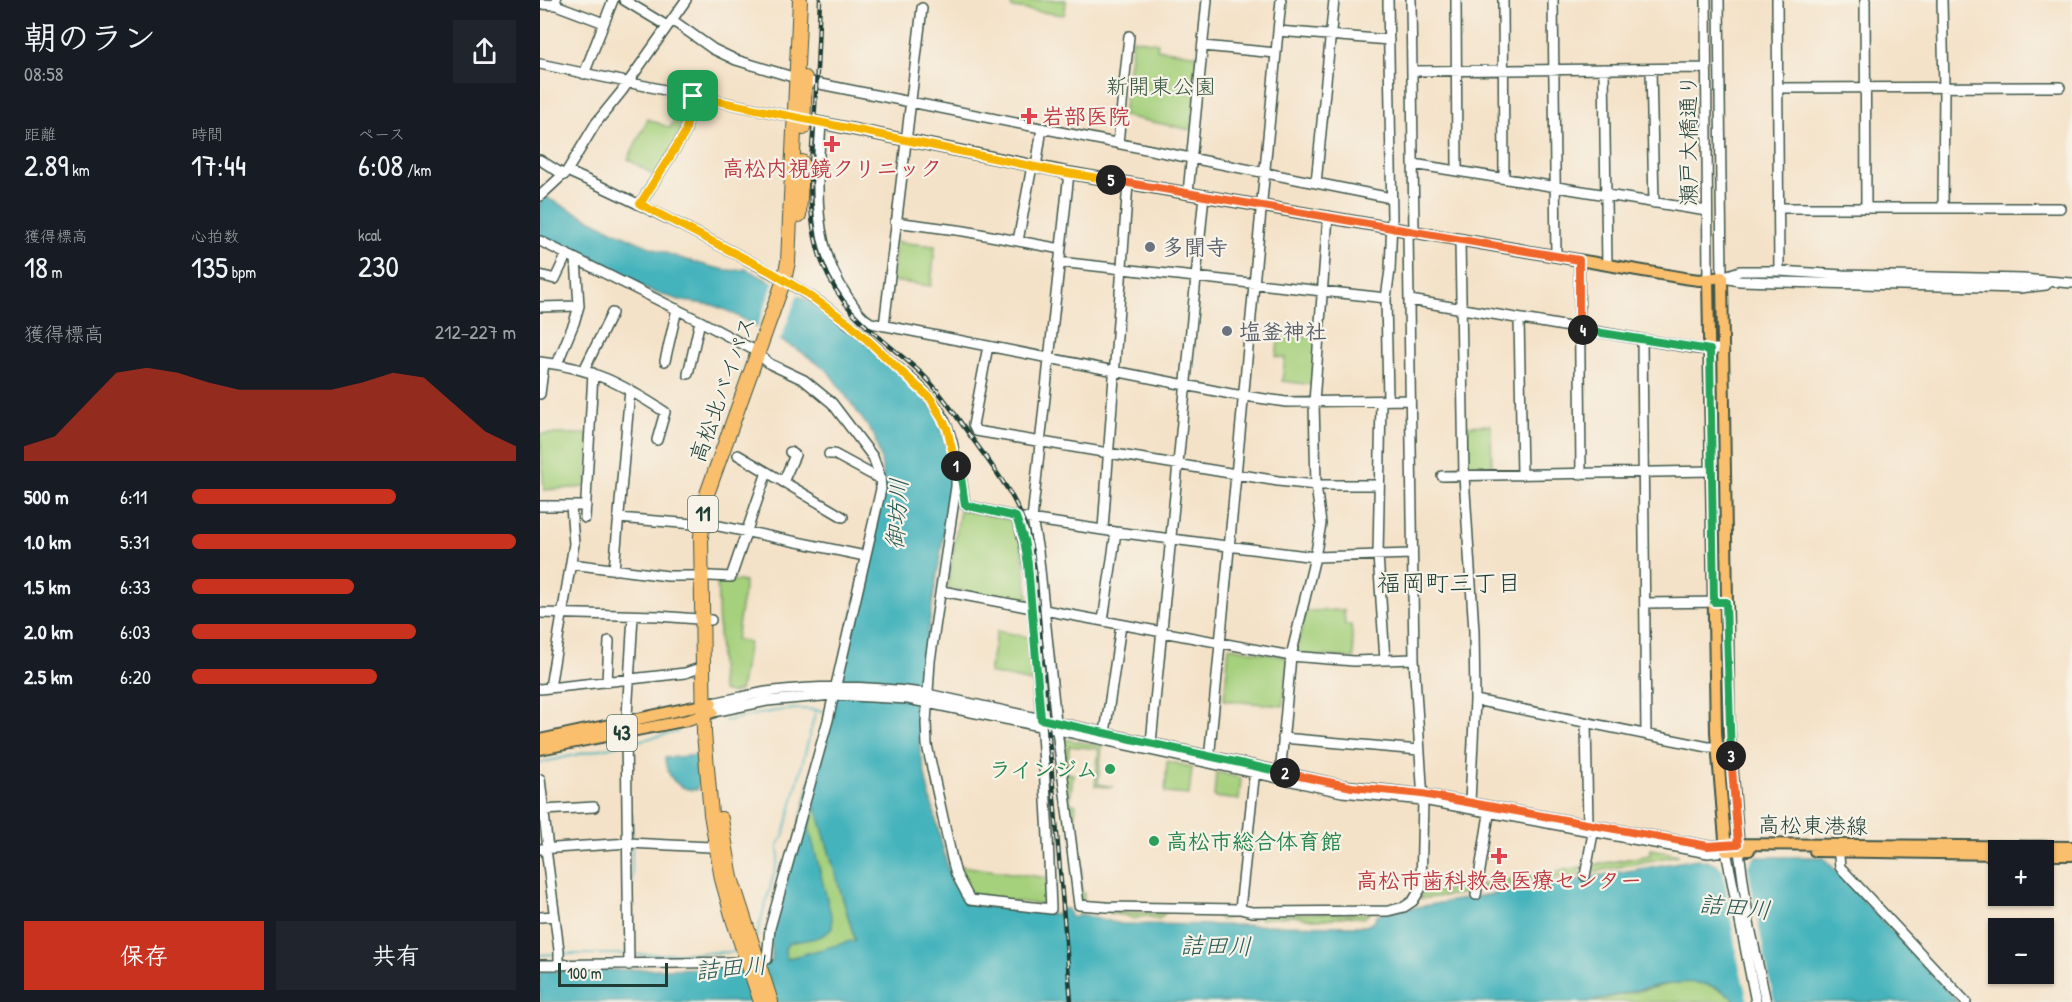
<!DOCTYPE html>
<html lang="ja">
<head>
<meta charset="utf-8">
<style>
	:root { --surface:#171b24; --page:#20242c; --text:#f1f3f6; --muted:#9ea1a6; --accent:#c8321e }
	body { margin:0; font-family:"Patrick Hand","Klee One",sans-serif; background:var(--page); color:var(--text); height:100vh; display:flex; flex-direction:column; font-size:22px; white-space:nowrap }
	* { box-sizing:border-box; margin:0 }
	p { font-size:20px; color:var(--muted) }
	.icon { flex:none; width:33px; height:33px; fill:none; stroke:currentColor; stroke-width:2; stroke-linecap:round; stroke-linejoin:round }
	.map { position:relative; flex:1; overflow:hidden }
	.side { display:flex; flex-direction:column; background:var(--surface); width:540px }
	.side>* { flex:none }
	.tools { position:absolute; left:1448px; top:840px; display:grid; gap:12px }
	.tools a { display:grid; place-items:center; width:66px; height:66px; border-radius:0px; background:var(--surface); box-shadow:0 2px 4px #0004; font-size:30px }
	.scale { position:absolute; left:18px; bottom:15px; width:110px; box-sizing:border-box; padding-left:6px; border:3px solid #1f3d34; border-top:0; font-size:16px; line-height:21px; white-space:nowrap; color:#1f3d34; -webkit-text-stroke:4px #f7f3e8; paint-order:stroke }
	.pin { position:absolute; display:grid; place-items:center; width:51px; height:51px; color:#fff; margin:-26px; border-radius:12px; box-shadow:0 3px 9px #0006 }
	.km { position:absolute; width:30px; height:30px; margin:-15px; border-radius:50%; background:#222; color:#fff; font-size:16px; line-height:30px; text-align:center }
	.round { display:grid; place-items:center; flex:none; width:63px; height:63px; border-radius:0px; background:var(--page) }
	.overview { display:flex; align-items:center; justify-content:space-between; height:102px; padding:0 24px }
	h1 { font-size:33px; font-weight:600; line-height:45px }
	.stats { display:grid; grid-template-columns:repeat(3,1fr); gap:9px; height:102px; padding:6px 24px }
	.stats div { display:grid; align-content:center }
	.stats b { font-size:30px; font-weight:600 }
	.stats small { font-size:16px; font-weight:400 }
	.stats p { font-size:16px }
	.chart { height:168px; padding:12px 24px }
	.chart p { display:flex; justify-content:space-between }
	.chart svg { width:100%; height:108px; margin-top:6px; fill:var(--accent); opacity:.7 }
	.primary-button { display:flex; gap:12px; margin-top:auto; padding:12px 24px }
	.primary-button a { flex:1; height:69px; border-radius:0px; background:var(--accent); color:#fff; font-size:24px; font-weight:600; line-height:69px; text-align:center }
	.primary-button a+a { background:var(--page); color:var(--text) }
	ul { padding:0 24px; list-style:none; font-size:20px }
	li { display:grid; grid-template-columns:96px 72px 1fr; align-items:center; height:45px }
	li i { height:15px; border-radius:8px; background:var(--accent) }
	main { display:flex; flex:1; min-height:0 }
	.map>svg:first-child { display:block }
</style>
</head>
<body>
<main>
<section class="side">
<div class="overview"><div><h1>朝のラン</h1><p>08:58</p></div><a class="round"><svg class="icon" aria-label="share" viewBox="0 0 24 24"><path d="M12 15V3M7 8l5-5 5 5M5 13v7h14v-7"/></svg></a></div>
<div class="stats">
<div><p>距離</p><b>2.89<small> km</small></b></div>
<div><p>時間</p><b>17:44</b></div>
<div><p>ペース</p><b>6:08<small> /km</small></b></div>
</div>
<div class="stats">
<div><p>獲得標高</p><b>18<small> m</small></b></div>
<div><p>心拍数</p><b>135<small> bpm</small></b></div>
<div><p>kcal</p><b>230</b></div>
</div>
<div class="chart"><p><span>獲得標高</span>212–227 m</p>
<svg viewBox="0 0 160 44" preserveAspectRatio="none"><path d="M0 44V38L10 34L20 21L30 8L40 6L50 8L60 12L70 15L80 15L90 15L100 15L110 12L120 8L130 10L140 21L150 32L160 38V44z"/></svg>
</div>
<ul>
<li><b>500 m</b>6:11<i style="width:63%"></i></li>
<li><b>1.0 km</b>5:31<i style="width:100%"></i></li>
<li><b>1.5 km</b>6:33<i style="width:50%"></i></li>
<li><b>2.0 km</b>6:03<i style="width:69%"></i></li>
<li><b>2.5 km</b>6:20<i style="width:57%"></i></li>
</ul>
<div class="primary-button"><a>保存</a><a>共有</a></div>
</section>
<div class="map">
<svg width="1532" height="1002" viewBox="0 0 1532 1002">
	<rect width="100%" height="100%" fill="#f7f3e8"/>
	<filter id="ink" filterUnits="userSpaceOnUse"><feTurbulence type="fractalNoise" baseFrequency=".0167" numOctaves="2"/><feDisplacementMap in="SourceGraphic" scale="12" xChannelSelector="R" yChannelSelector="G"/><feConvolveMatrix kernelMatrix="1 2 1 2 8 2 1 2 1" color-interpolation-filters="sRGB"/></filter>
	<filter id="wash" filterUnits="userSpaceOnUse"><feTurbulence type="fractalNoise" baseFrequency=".008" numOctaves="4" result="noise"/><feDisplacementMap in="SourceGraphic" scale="24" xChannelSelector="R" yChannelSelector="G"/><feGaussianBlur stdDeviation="1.35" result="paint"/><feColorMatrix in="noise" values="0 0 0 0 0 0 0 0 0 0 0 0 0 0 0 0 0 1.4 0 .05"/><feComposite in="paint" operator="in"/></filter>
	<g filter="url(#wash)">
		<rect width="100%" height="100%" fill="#f4e2c8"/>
		<path fill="#a5d07c" stroke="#628658" stroke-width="1.5" d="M471 0H526L525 13 523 15 473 8 471 6Z
			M593 39 618 43 617 49 659 55 652 130 583 116Z
			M143 103 149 104 143 133 115 176 88 159 108 119 130 128Z
			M356 242 395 246 391 286 352 281Z
			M739 334 777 338 774 385 742 381 745 358 736 357Z
			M951 425 952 472H929L926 470 925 426Z
			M0 434H48L46 487 4 490Z
			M420 510 474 520 481 541 489 603 407 588Z
			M177 578 205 582 196 640 209 642 200 691 191 693 183 691 181 686Z
			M804 610 805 625H811L814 658 755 654 766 611Z
			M457 631 492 638 496 683 449 673Z
			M689 647 745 657 748 661 743 706 684 700Z
			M524 739 562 746 558 784 574 787 555 786 559 749 529 746 527 773 533 774 530 802 536 805 533 833 539 834 537 860 542 865 541 890 544 894 543 902 539 897 522 741Z
			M627 761 652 767 649 795 625 793Z
			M676 772 701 778 699 800 674 797Z
			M276 806 315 941 246 959 245 948 248 943 277 937 269 827Z
			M1111 849 1139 855 1053 872 1049 870V866L1110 855Z
			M421 866 507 878 506 905 430 896 416 868Z
			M1042 867 1040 874 943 890 939 885Z
			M934 885 930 893 880 899 881 894Z
			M569 912 625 913 619 919 605 916 594 919 585 915 571 914Z
			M830 913 824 918 808 916 779 920 752 916 720 919 719 916 714 915V920L695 916 681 920 675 914Z
			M1144 981C1163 983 1183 987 1196 1002H1040L1054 1001Z"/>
		<path fill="#44b3bc" stroke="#327878" stroke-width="1.5" fill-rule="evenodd" d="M0 193 11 200C60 224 107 250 161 264 176 268 191 273 206 269L265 299 303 323 377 389 393 409 399 420 409 456 412 484 381 674 379 716 380 749 388 789 411 880 425 902 439 906 475 908 518 915V909H528L530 916 533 918 541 914 581 924 825 926 833 923 837 915 865 909 1157 859 1177 864 1217 857H1283L1418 1002H1196C1165 964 1094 992 1054 1001L1040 1002H0V971L175 968 227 964 232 960 231 936 344 488 341 460 334 435 288 371 260 351 188 311 173 305 143 301 110 291 0 237ZM276 807 315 940 246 959 245 948 249 943C262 940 283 940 292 928V919L269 827Z
			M157 755 159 776 157 790C138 790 126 777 125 758Z"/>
		<path fill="#f4e2c8" d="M234 282 258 294 240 341 217 328Z
			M1216 855 1208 866 1218 923 1234 1002H1208L1197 956 1183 870 1175 861Z"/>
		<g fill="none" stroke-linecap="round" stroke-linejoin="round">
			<path stroke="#44b3bc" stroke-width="2" d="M185 721C219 714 252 704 287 712
				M88 743 138 732
				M0 763 83 744
				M92 814V841
				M92 847V886
				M216 938 239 856 238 845 244 835 276 710
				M22 954H85
				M0 955 16 954
				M91 955 193 952 199 950"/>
		</g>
	</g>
	<g filter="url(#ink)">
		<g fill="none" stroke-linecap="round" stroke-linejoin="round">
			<defs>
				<path id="minor" d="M84 0 127 26
					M871 0 874 232
					M916 0 917 170
					M963 0 964 178
					M1013 0 1016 256
					M1166 0 1168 279
					M1179 0 1182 277
					M1237 0 1239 271
					M1325 0 1326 207
					M1402 0 1404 87 1403 208
					M0 4 16 5V0
					M16 5 64 23
					M132 20 173 49 196 60 256 78
					M738 31 849 40
					M663 46 736 53
					M0 64 254 117
					M1064 69 1067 265
					M1111 69 1114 203
					M873 71 1167 68
					M44 74 73 0
					M265 81 851 198
					M1238 88 1520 87
					M281 123C277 184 271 243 307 296 314 306 320 317 331 323L691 394 746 402 870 400
					M578 143 589 36
					M0 160 24 175
					M873 164 1167 211
					M496 167 502 128
					M27 171C81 195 132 220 183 247 227 270 270 293 308 323 322 334 336 347 349 360 367 375 388 391 400 412 413 434 417 462 416 487L390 661 386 723 387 745 412 859 416 874 430 900 511 909C508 823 503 738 496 652 492 607 492 559 476 517
					M776 183 794 0
					M648 193 667 0
					M0 196 27 171 56 123 82 91 146 0
					M100 204 145 133 153 95
					M1238 208H1520
					M355 222 424 231 521 249
					M920 240 924 476 934 631 935 700 930 802
					M0 241 160 321 212 349 230 364 264 380 292 403 333 457 340 476 341 489 288 720 230 928 227 959 217 961
					M478 241 492 166
					M1039 260 1041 474
					M519 262 846 298
					M0 275 15 279 27 254
					M1182 277 1200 271H1239L1303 275 1483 279 1532 283
					M1184 278 1200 281 1480 288 1506 285
					M870 300 1159 349H1184
					M0 307 39 306
					M979 319 982 475
					M344 326 382 8
					M1102 340 1106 734
					M448 346 433 425 436 431 738 481 776 485H838
					M125 361 137 309
					M0 362C53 368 82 384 125 412L117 440
					M17 364 34 323 39 306 36 259
					M44 370 72 313
					M148 374 160 321
					M0 394 4 363
					M848 400 846 298 850 270 852 218 848 0
					M841 401 838 555 845 660
					M289 454H294L340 479
					M198 455 303 517
					M902 476 1172 471
					M421 477 425 505 476 517 576 532 775 557 872 554
					M243 482 255 455 250 452
					M0 506H46
					M45 518 53 373
					M78 518 179 526 325 556
					M563 529 588 183
					M31 564 128 576H161
					M74 570 90 390
					M170 576 191 577 227 472
					M402 591 492 608
					M1105 603 1186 602
					M504 610 751 656 814 661 874 659
					M0 613 118 616 171 620
					M563 621 576 532
					M67 682 69 641
					M10 687 34 544 31 506
					M0 689 145 673 163 667
					M935 700 1168 747H1183
					M172 703C190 700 208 695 226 692 278 685 331 686 383 693L802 785 882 794 1168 846 1198 844 1209 923 1226 1002
					M173 712 227 701 293 695 368 699 514 729 802 792 883 800 1168 853 1186 851 1216 1002
					M516 722 498 551 492 519 529 173
					M1046 723 1048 824
					M517 730 539 905 566 907 700 909 712 912 848 911 864 907 873 901 881 888 883 800 874 659 868 231
					M565 733 581 625
					M743 738 879 750
					M611 743 664 195
					M669 760 741 0
					M740 776 751 656 775 557 781 524 776 485 774 402 788 216
					M0 779 8 849
					M4 810 54 807
					M1298 847 1300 867 1426 1002
					M0 849 89 843 170 847 174 839
					M6 849 19 950V965
					M1045 876 1054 828
					M936 895 950 808
					M700 909 715 769
					M0 917 15 916
					M0 965 207 962
					M89 965 86 732 93 616"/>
				<path id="major" d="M257 118 529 173 1144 278 1159 280 1182 277 1189 731 1198 844 1532 847
					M1168 279 1176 732 1186 851 1209 850
					M0 740 172 703
					M0 749 148 720 173 712
					M1275 851 1458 854
					M1503 855H1532"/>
				<path id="highway" d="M263 128 265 78
					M259 215 262 162
					M181 819 191 878 231 1002
					M221 1002 194 922 182 879 171 814 164 733 161 536 167 494 244 280 248 262 260 0"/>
			</defs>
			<use href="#minor" stroke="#3f564a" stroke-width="12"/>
			<use href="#major" stroke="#3f564a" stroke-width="14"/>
			<use href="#highway" stroke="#3f564a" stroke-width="16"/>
			<use href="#minor" stroke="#fff" stroke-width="9"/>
			<use href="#major" stroke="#f9bf6d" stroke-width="10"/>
			<use href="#highway" stroke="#f9bf6d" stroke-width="14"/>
			<defs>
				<path id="rail" d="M280 0C278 41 277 82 274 123 270 168 266 219 282 262 304 318 340 335 381 373 398 389 412 410 426 430 462 480 487 506 495 570L531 1002"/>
			</defs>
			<use href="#rail" stroke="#1f3d34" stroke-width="4.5"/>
			<use href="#rail" stroke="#f7f3e8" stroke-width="2" stroke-dasharray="7" stroke-linecap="butt"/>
		</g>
	</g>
	<g fill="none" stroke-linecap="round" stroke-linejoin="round" filter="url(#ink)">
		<defs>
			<path id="split-1" d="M153 96 145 133 100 204 231 272 266 293 309 323 391 399 407 428 416 466"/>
			<path id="split-2" d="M416 466 417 473 421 477 425 505 476 517 484 540 488 564 501 719 745 773"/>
			<path id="split-3" d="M745 773 812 787 882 794 1168 846 1198 844 1191 756"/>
			<path id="split-4" d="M1043 330 1170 350 1174 602H1186L1191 756"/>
			<path id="split-5" d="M571 180 1039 260V329L1043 330"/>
			<path id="split-6" d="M153 96 515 171 571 180"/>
		</defs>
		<use href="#split-1" stroke="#fff" stroke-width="12"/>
		<use href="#split-2" stroke="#fff" stroke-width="12"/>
		<use href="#split-3" stroke="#fff" stroke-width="12"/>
		<use href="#split-4" stroke="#fff" stroke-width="12"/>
		<use href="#split-5" stroke="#fff" stroke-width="12"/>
		<use href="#split-6" stroke="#fff" stroke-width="12"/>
		<use href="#split-1" stroke="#f5b400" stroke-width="8"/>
		<use href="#split-2" stroke="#22a559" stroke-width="8"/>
		<use href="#split-3" stroke="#f0652b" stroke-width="8"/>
		<use href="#split-4" stroke="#22a559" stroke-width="8"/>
		<use href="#split-5" stroke="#f0652b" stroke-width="8"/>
		<use href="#split-6" stroke="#f5b400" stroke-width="8"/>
	</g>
	<g fill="#e0444e" stroke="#f7f3e8" stroke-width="2">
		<path d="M486 107h6v6h6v6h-6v6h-6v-6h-6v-6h6z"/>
		<path d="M289 135h6v6h6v6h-6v6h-6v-6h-6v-6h6z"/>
		<path d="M956 847h6v6h6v6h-6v6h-6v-6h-6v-6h6z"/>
	</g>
	<g fill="#6b7280" stroke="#f7f3e8" stroke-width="2">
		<circle cx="610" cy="247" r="6"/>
		<circle cx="687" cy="331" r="6"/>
	</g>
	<g fill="#2e9e5b" stroke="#f7f3e8" stroke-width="2">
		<circle cx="570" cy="769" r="6"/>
		<circle cx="614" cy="841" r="6"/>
	</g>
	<g text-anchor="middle" stroke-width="4.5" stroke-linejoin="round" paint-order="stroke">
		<g fill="#f7f3e8" stroke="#60746a" stroke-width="1.5">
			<rect x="148" y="496" width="30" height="36" rx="4.5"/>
			<rect x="67" y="715" width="30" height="36" rx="4.5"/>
		</g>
		<g font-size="21" font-weight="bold" fill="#1f3d34">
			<text x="163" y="521">11</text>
			<text x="82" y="740">43</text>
		</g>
		<g font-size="22" fill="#3a5a42" stroke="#f7f3e8">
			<text x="621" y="94">新開東公園</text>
		</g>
		<g font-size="22" font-weight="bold" fill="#be3a42" stroke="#f7f3e8">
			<text x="502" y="124" text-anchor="start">岩部医院</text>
			<text x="292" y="176">高松内視鏡クリニック</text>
			<text x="959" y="888">高松市歯科救急医療センター</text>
		</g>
		<g font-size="22" fill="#1f3d34" stroke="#f7f3e8">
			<text transform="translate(1148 140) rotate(-90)" y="8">瀬戸大橋通り</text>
			<text transform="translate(182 389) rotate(-70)" y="8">高松北バイパス</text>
			<text transform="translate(1273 825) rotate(1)" y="8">高松東港線</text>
		</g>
		<g font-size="22" font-weight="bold" fill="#5b616d" stroke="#f7f3e8" text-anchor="start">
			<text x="622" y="255">多聞寺</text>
			<text x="699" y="339">塩釜神社</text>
		</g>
		<g font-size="22" font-weight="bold" fill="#27864d" stroke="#f7f3e8" text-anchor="end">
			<text x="558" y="777">ラインジム</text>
			<text x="626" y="849" text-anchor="start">高松市総合体育館</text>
		</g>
		<g font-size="24" font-style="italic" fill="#285a56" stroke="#f7f3e8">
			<text transform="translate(357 514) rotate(-86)" y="8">御坊川</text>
			<text transform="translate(1195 907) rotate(6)" y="8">詰田川</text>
			<text transform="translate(676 946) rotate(1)" y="8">詰田川</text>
			<text transform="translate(191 968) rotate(-5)" y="8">詰田川</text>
		</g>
		<g font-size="24" fill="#1f3d34" stroke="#f7f3e8">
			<text x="909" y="591">福岡町三丁目</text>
		</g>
	</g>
</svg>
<div class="tools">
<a>+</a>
<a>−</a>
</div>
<div class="scale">100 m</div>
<div class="pin" style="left:153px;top:96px;background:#1e9e55"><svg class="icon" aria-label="arrive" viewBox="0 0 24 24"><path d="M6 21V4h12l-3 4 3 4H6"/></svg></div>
<b class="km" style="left:416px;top:466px">1</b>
<b class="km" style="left:745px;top:773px">2</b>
<b class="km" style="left:1191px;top:756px">3</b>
<b class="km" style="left:1043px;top:330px">4</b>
<b class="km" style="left:571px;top:180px">5</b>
</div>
</main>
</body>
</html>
